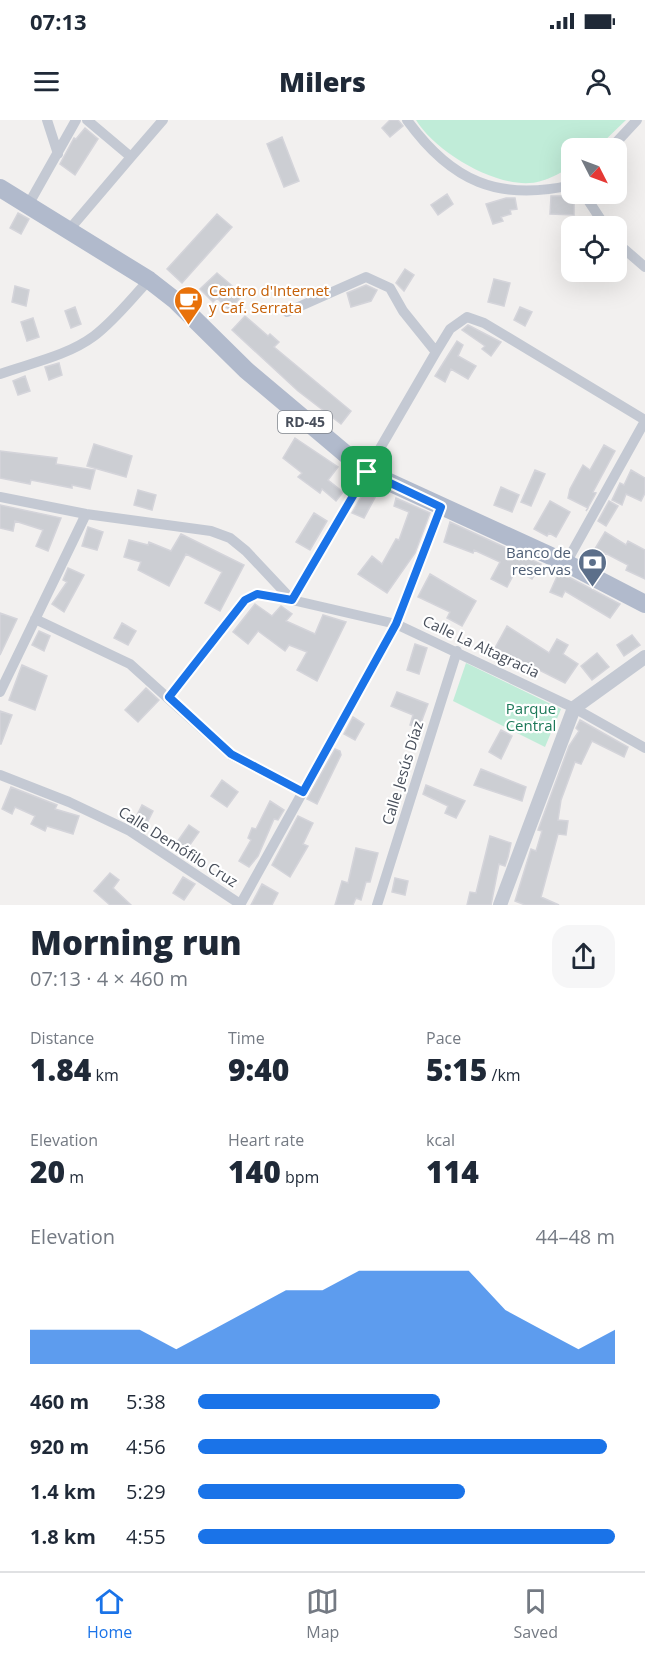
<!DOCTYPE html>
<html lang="en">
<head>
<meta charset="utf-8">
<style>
	:root { --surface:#fff; --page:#f6f6f7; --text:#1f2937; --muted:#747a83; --line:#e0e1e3; --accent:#1a73e8 }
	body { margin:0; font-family:"Open Sans",sans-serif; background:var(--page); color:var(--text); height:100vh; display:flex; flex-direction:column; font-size:22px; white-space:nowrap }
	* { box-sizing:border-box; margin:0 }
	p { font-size:20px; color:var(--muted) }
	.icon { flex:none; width:33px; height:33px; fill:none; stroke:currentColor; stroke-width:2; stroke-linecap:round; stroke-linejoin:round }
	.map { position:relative; height:785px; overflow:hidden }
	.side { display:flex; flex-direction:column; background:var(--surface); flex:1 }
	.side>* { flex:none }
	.needle { width:39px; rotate:132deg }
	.fabs { position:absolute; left:561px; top:18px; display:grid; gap:12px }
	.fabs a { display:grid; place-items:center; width:66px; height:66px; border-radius:12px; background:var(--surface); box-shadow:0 6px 24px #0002; font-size:30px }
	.pin { position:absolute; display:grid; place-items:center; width:51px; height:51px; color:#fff; margin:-26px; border-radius:12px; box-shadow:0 3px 9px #0006 }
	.round { display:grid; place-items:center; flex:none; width:63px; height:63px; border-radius:18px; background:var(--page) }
	.headline { display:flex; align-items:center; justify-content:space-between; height:102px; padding:0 30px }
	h1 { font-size:33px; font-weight:800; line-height:45px }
	.figures { display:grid; grid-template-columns:repeat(3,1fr); gap:9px; height:102px; padding:6px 30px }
	.figures div { display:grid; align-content:center }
	.figures b { font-size:30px; font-weight:800 }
	.figures small { font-size:16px; font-weight:400 }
	.figures p { font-size:16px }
	.chart { height:168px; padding:12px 30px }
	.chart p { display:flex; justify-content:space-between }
	.chart svg { width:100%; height:108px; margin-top:6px; fill:var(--accent); opacity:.7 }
	ul { padding:0 30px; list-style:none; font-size:20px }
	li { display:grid; grid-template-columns:96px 72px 1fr; align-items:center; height:45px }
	li i { height:15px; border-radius:8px; background:var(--accent) }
	.status { display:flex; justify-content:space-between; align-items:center; height:42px; padding:0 30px; background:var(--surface); direction:ltr }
	.status svg { height:16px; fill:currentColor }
	header { display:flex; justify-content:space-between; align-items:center; height:78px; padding:0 30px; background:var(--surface); font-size:27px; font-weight:800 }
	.menu { display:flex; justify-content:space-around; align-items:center; height:84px; border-top:2px solid var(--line); background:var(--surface); font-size:16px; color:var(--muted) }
	.menu a { display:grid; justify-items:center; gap:3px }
	.menu .active { color:var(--accent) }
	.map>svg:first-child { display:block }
</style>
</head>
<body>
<div class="status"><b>07:13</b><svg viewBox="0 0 49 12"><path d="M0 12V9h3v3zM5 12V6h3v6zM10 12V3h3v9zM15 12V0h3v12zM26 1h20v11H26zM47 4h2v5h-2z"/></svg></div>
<header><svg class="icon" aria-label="menu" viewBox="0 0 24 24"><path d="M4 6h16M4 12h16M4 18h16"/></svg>Milers<svg class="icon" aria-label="person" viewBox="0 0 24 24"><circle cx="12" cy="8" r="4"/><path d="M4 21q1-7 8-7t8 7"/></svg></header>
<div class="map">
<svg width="645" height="785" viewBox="0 0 645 785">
	<rect width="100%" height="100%" fill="#f2f0ef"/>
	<path fill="#c0ecd8" d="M416 0H626L597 28H572L571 47C562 52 552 58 541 61 503 73 436 33 416 0Z
		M466 543 561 589 545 627 453 581Z"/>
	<path fill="#ccced3" stroke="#d4d4da" stroke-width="1.5" d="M390 0H398L403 6 390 17 382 8Z
		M85 8 98 19 75 55 60 44 74 18 76 19Z
		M282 17 299 61 284 67 267 24Z
		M447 74 453 84 438 95 431 85Z
		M551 76H574V95L550 94Z
		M506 78H515L517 89 510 90 511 94 501 97 503 101 493 104 486 84Z
		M18 93 29 99 21 114 10 108Z
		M217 94 232 107 182 163 167 149Z
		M405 149 414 155 404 171 396 163Z
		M217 153 243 175 229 190 217 178 213 182 200 169Z
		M494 159 510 163 504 186 488 182Z
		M366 165 377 170 371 181 351 187 347 173Z
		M15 166 29 170 26 186 12 182Z
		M75 187 81 204 71 208 65 191Z
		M520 187 532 192 525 206 514 200Z
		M245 196 268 216 270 214 279 222 274 227 351 291 341 304 298 271 232 210Z
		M33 198 39 217 27 221 21 202Z
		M468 205 501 222 491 236 482 229 485 226 462 210Z
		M457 221 463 225 458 236 476 246 468 259 451 249 445 262 435 256Z
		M59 243 62 255 49 260 45 247Z
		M25 256 30 271 18 275 13 261Z
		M295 318 338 347 328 360 343 372 336 381 322 369 320 373 298 357 302 353 283 338Z
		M94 324 132 336 126 357 87 346Z
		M604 325 615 331 593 372 596 373 586 391 588 388 568 378 570 369 583 345 590 350Z
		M0 331 57 338 56 344 95 350 90 369 72 365V368L31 360 30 364 0 358Z
		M535 350 545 354 531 386 521 382Z
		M631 350 645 358V373L641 381 626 374 622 385 612 380 620 363 624 365Z
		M368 365 379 370 364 398 352 393Z
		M501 367 519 375 512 392 494 385Z
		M138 370 156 375 152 390 134 385Z
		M396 378 430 393 415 433 387 473 358 454 372 436 382 444 396 419 399 420 409 392 394 386Z
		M550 381 570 392 556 417 549 413 547 416 534 409Z
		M609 381 618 386 606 406 598 401Z
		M0 385 61 398 48 431 36 426 43 410 15 401 13 411 0 408Z
		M314 393 327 401 310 430 296 422Z
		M450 402 541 444 532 459 516 450 507 467 491 459 500 442 474 430 473 433 444 422Z
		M88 407 103 412 97 430 82 426Z
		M605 412 626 425 628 421 645 430V459L626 450 628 445 605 433 602 437 593 432Z
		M181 414 244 445 220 491 205 483 222 452 186 434 169 466 138 450 141 442 124 437 129 420 148 425 149 422 171 431Z
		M68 448 84 455 64 492 52 484 67 462 63 460Z
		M559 452 561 453 620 484 610 498 565 471 562 477 550 472Z
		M430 454 476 481 462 506 447 498 450 492 418 477Z
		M255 484 272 496 281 486 292 494 286 501 315 514 323 495 346 502 317 561 297 550 307 532 289 525 285 531 258 511 248 524 233 512Z
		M0 493 17 499 0 535Z
		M122 503 136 511 128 525 114 518Z
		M507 506 549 533 557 519 568 525 563 534 578 544 565 563 495 528Z
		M39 511 50 516 44 531 32 525Z
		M632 515 640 525 624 536 617 525Z
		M415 524 427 528 419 554 407 550Z
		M597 533 609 547 592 560 581 546Z
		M22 545 47 556 35 590 9 580Z
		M146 568 159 580 138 602 125 590Z
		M397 572 428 584 419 608 410 605 413 595 391 586Z
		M0 591 12 595 1 624H0Z
		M353 597 364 604 355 620 344 614Z
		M580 600 628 627 624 637 592 621 581 644 575 642 561 680 558 700 568 701 566 715 558 714 541 777 559 785H525L515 781 531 729 536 731 542 711 538 710 569 626 579 611 576 608Z
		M501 610 512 616 501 639 489 632Z
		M335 629 340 631 341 635 317 684 307 679Z
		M481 649 526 667 522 681 474 665Z
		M222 660 238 672 227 687 211 676Z
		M426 665 465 681 456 698 445 693 448 686 423 674Z
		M11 667 57 685 55 689 79 696 73 714 47 706 45 711 31 704 35 696 15 687 12 694 2 689Z
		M270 681 284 690 278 700 274 699 258 736 249 747 239 741 251 720 248 718 252 708 256 709Z
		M142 685 153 691 145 707 134 701Z
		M298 696 313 703 303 724 308 726 290 757 272 745Z
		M189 705 199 712 187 729 177 722Z
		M490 716 511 723 508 737 505 746 499 744 491 785H467L470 772 476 773Z
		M356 728 378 733 370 762H366L361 780 356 778 353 785H335L342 761 348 763Z
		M110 753 119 760 113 768 131 785H110L94 771Z
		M183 757 195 764 184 780 173 773Z
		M395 758 408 761 405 775 392 772Z
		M262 764 278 773 272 785H251Z"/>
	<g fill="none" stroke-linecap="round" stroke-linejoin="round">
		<path stroke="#c4c9d3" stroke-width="10" d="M47 0 58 34
			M87 0 131 37 163 0
			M407 0C451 61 498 82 572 65
			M611 28 637 0
			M584 74 605 106
			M27 87 76 0
			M68 111 131 37
			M616 122 645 147
			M287 192 366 157 390 168 403 191 436 232
			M0 254C31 243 67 236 94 216 115 200 131 179 149 160
			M0 377 86 394 211 411 230 418 246 431 292 480 396 504 574 588 645 628
			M566 443 645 301
			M35 499 130 544 231 635 303 672
			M0 572 86 394
			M169 577 245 480 257 474 292 480 436 232 450 209 467 197 484 203 645 300
			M0 655 69 682 130 711 240 784
			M240 785 396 504 441 387
			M377 785 457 531"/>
		<path stroke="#c4c9d3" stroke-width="14" d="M500 785 574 588 645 537"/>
		<path stroke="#b1bacc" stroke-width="18" d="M0 68 149 160 176 181 246 250 367 352 566 443 645 484"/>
	</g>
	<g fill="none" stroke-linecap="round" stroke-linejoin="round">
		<defs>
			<path id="route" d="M367 352 441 387 396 504 303 672 231 634 169 577 245 480 257 474 292 480Z"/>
		</defs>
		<use href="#route" stroke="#fff" stroke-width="12"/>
		<use href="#route" stroke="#1a73e8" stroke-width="8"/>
	</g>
	<defs>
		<symbol id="cafe-pin" viewBox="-11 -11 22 30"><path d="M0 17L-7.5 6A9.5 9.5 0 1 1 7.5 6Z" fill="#e8710a" stroke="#fff"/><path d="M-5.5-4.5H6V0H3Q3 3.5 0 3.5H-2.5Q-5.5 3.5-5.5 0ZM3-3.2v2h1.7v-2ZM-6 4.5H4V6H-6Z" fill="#fff"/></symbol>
		<symbol id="bank-pin" viewBox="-11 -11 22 30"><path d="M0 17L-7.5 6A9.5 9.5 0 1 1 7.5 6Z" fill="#5c6f8a" stroke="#fff"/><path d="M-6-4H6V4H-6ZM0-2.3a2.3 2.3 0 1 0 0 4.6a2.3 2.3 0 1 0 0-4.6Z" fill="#fff"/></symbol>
	</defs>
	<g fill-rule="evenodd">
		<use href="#cafe-pin" x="172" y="164" width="33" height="45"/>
		<use href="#bank-pin" x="576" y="426" width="33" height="45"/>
	</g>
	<g text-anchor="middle" stroke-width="4.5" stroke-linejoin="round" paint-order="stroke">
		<rect fill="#fff" stroke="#7f848c" stroke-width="1.5" x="278" y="291" width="54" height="22" rx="4.5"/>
		<g font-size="14" font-weight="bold" fill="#484f5b">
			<text x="305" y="307">RD-45</text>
		</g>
		<g font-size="15" fill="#c56008" stroke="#fff" text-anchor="start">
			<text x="209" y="176">Centro d'Internet<tspan x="209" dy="17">y Caf. Serrata</tspan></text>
		</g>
		<g font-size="15" fill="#4e5e75" stroke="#fff" text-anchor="end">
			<text x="571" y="438">Banco de<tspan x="571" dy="17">reservas</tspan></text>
		</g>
		<g font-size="15" fill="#484f5b" stroke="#fff">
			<text transform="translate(481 527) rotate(25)" y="5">Calle La Altagracia</text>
			<text transform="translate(403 653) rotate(-73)" y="5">Calle Jesús Díaz</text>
			<text transform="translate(178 727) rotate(32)" y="5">Calle Demófilo Cruz</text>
		</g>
		<g font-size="15" fill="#1d7959" stroke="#fff">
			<text x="531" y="594">Parque<tspan x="531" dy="17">Central</tspan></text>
		</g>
	</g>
</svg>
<div class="fabs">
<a><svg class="needle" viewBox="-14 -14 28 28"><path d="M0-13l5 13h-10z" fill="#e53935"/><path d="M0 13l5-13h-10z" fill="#747a83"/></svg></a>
<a><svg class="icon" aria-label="locate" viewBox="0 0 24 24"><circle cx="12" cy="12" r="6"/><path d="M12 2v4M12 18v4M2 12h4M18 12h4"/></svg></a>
</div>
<div class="pin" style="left:367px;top:352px;background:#1e9e55"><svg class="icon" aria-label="arrive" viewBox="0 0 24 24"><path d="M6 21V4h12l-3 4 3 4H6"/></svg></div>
</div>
<section class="side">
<div class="headline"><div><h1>Morning run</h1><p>07:13 · 4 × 460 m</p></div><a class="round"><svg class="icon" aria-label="share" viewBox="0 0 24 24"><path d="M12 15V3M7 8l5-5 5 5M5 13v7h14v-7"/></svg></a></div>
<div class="figures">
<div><p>Distance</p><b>1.84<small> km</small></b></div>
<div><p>Time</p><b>9:40</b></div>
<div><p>Pace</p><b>5:15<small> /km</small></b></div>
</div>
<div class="figures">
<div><p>Elevation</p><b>20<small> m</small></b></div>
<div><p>Heart rate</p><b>140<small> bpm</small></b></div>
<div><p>kcal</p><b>114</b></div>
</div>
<div class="chart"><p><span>Elevation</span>44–48 m</p>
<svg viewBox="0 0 160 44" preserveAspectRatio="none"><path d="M0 44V30L10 30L20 30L30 30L40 38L50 30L60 22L70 14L80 14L90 6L100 6L110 6L120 6L130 22L140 30L150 38L160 30V44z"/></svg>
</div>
<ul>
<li><b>460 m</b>5:38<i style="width:58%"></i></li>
<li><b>920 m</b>4:56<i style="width:98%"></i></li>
<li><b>1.4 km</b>5:29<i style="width:64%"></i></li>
<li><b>1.8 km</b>4:55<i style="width:100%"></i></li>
</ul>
</section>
<nav class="menu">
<a class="active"><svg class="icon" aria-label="home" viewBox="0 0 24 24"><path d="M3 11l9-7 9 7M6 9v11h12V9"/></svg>Home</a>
<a><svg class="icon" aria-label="map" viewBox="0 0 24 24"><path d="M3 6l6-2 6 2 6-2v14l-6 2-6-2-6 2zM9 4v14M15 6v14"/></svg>Map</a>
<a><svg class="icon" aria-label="saved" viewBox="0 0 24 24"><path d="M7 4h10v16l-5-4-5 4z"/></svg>Saved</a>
</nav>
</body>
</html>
